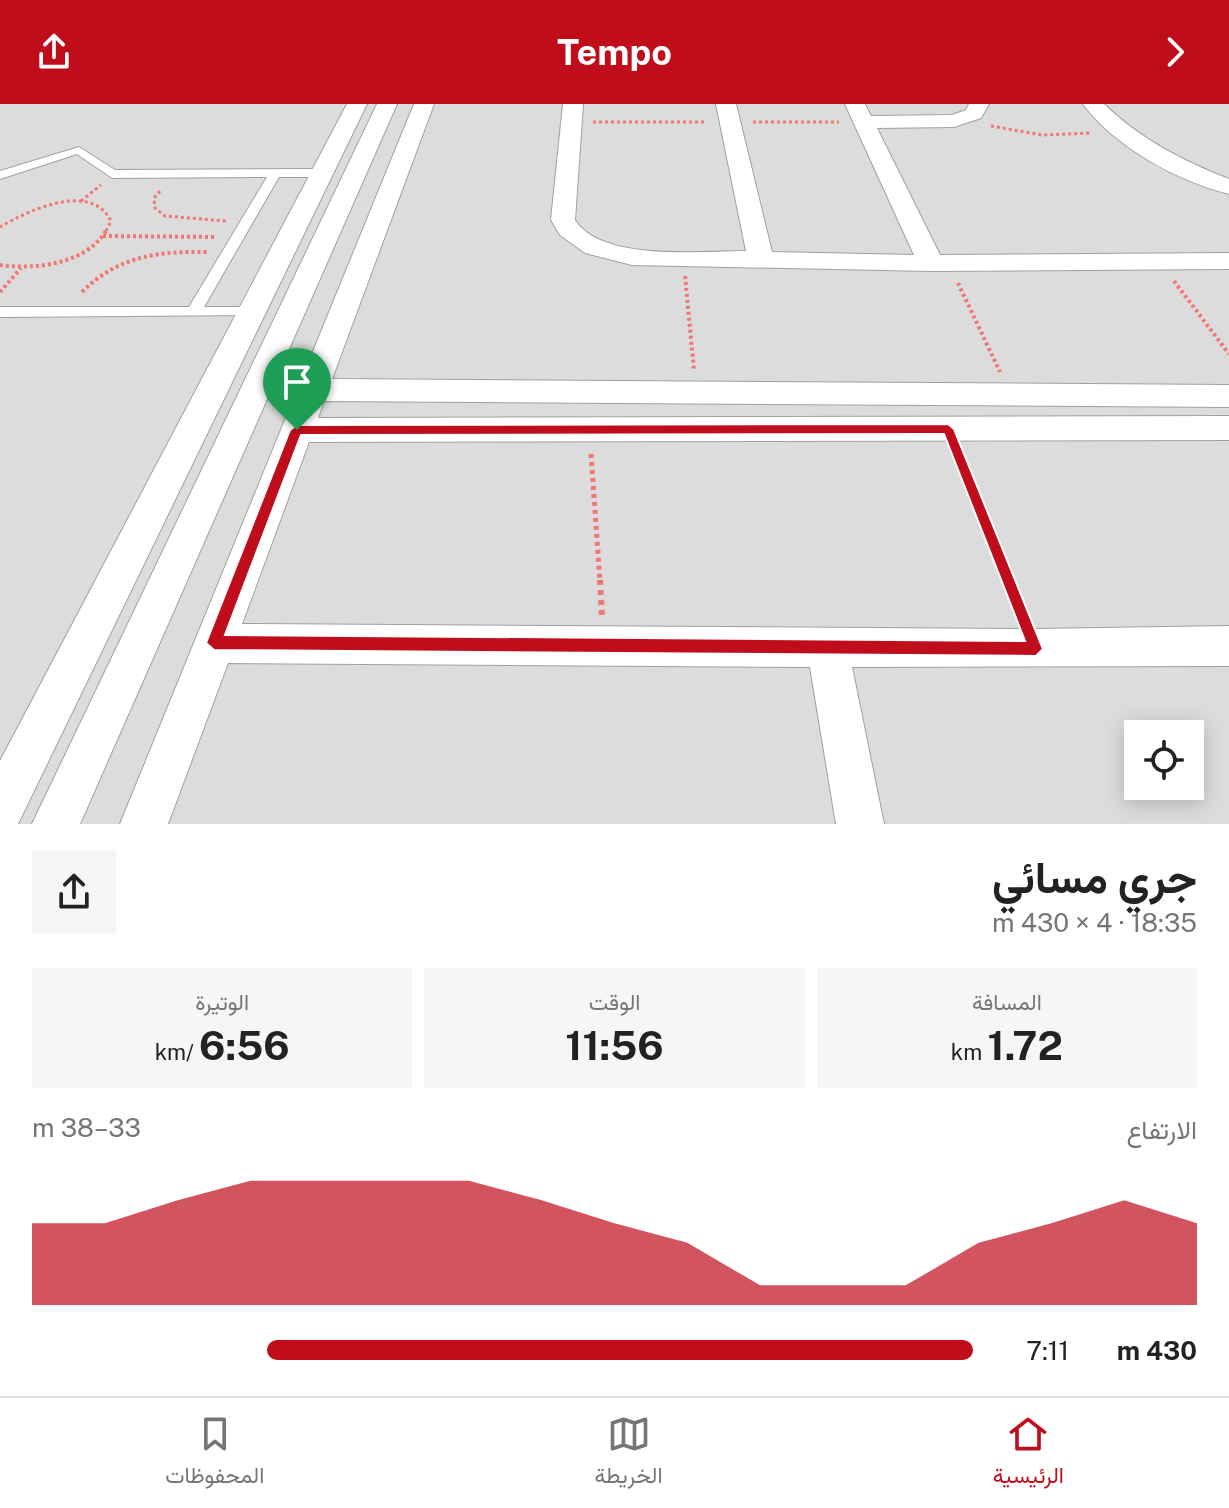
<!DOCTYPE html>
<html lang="ar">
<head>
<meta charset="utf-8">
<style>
	:root { --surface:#fff; --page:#f6f6f6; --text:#222; --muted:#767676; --line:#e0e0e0; --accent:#c00d1b }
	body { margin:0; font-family:"Public Sans",Vazirmatn,sans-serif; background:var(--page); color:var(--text); direction:rtl; height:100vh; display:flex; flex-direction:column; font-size:30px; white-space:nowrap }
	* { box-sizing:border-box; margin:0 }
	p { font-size:26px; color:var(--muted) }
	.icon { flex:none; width:44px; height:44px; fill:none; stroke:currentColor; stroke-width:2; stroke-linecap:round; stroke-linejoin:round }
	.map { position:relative; height:720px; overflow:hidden; direction:ltr }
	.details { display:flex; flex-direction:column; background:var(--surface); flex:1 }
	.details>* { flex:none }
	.fabs { position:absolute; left:1124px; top:616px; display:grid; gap:16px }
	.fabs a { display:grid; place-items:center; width:80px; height:80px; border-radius:0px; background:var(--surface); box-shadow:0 4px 20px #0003; font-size:40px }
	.pin { position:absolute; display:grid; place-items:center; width:68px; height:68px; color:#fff; margin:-82px -34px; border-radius:50% 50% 50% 0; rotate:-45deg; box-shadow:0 0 8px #0007 }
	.pin .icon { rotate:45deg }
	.round { display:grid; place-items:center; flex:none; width:84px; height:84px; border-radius:0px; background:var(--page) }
	.summary { display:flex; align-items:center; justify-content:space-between; height:136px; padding:0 32px }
	h1 { font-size:44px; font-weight:700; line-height:60px }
	.figures { display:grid; grid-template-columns:repeat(3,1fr); gap:12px; height:136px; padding:8px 32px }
	.figures div { display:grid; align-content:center; border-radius:0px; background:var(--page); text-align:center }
	.figures b { font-size:40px; font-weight:700 }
	.figures small { font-size:22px; font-weight:400 }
	.figures p { font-size:22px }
	.chart { height:224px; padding:16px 32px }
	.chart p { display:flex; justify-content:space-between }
	.chart svg { width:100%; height:144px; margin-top:8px; fill:var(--accent); opacity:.7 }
	ul { padding:0 32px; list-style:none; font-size:26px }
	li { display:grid; grid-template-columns:128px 96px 1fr; align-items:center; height:60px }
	li i { height:20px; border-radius:10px; background:var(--accent) }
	header { display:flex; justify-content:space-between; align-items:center; height:104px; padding:0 32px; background:var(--accent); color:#fff; font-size:36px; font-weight:700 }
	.tab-bar { display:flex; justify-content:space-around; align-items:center; height:112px; border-top:2px solid var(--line); background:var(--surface); font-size:22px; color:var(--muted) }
	.tab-bar a { display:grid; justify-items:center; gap:4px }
	.tab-bar .on { color:var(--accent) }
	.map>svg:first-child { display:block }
</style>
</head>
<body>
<header><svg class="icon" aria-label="forward" viewBox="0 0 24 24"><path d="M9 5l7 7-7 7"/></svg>Tempo<svg class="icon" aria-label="share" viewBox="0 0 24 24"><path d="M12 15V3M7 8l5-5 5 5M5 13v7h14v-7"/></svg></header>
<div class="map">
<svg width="1229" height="720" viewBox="0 0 1229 720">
	<rect width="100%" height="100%" fill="#efebe5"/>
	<path fill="#dddcdc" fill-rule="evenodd" d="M0 0H1229V720H0ZM1138 630H1190V682H1138Z"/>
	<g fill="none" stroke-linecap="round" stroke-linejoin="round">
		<defs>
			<path id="service" d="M79 43 115 66 322 65 328 69 322 73H279L204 203H251L256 205V211L0 213V203H189L267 73 112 74 77 50 0 75V67Z"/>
			<path id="minor" d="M347 0H367L18 720H0V657Z
				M377 0H397L80 720H32Z
				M414 0H434L332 275 1229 281V303L324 297 318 314 1229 312V336L309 338 242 520 1036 525 1229 522V562L852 563 884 720H836L810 563 228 559 168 720H120Z
				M563 0H583L575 116C602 158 701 147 746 147L716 0H736L772 148 914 151 845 0H865L871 12 952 11 966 6 969 0H989L981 14 954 23 877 24 940 151 1229 149V165L931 167 632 161 585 149 560 131 551 116Z
				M1083 0H1104C1140 35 1183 57 1229 75V90C1177 77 1115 43 1083 0Z"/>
		</defs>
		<use href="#service" stroke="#a0a0a0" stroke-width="2"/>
		<use href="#minor" stroke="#a0a0a0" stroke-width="2"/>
		<path stroke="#f17774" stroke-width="3" stroke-dasharray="3 3" stroke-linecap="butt" d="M593 18H707
			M753 18H839
			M991 22 1042 31 1092 29
			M160 87 154 94 155 104 165 112 226 117
			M81 97 101 81
			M0 123C29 106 91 77 111 117L106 127"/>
		<path stroke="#f17774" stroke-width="4" stroke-dasharray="3 3" stroke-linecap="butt" d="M103 132 217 133
			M0 161C35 166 88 160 107 125
			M685 172 694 266
			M1174 177 1229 250
			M958 179 1000 268
			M0 188 21 164
			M82 188C118 152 158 147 207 148"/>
		<path stroke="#f17774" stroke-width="5" stroke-dasharray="4 4" stroke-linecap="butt" d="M958 349 1009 478
			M591 350 600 478"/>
		<path stroke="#f17774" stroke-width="6" stroke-dasharray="5 5" stroke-linecap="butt" d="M600 476 602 512
			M1009 476 1022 510"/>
		<use href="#service" fill="#fff" fill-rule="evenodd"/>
		<use href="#minor" fill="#fff" fill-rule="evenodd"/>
	</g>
	<path fill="#c00d1b" stroke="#fff" stroke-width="2" fill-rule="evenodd" d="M948 320 954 325 1043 545 1036 552 214 546 206 539 290 326 297 321ZM944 330 1025 537 225 531 301 331Z"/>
</svg>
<div class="fabs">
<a><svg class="icon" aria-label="locate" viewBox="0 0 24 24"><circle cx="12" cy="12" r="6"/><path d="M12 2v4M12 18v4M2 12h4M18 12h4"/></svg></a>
</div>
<div class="pin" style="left:297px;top:326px;background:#1e9e55"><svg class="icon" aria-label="arrive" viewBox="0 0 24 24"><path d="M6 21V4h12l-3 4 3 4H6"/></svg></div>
</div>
<section class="details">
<div class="summary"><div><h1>جري مسائي</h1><p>18:35 · 4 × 430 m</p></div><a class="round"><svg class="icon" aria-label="share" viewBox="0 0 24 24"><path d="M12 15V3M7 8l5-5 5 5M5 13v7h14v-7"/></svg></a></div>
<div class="figures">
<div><p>المسافة</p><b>1.72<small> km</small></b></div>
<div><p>الوقت</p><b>11:56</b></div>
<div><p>الوتيرة</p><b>6:56<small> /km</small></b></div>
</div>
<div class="chart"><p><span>الارتفاع</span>33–38 m</p>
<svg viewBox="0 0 160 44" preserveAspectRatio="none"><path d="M0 44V19L10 19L20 12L30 6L40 6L50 6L60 6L70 12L80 19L90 25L100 38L110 38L120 38L130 25L140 19L150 12L160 19V44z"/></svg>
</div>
<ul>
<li><b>430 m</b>7:11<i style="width:75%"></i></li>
</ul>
</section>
<nav class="tab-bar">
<a class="on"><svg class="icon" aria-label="home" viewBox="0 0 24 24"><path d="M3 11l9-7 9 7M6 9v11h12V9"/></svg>الرئيسية</a>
<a><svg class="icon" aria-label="map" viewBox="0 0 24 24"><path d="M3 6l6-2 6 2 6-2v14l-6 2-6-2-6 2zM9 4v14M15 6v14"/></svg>الخريطة</a>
<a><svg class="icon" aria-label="saved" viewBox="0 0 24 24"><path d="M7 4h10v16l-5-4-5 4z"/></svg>المحفوظات</a>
</nav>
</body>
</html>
